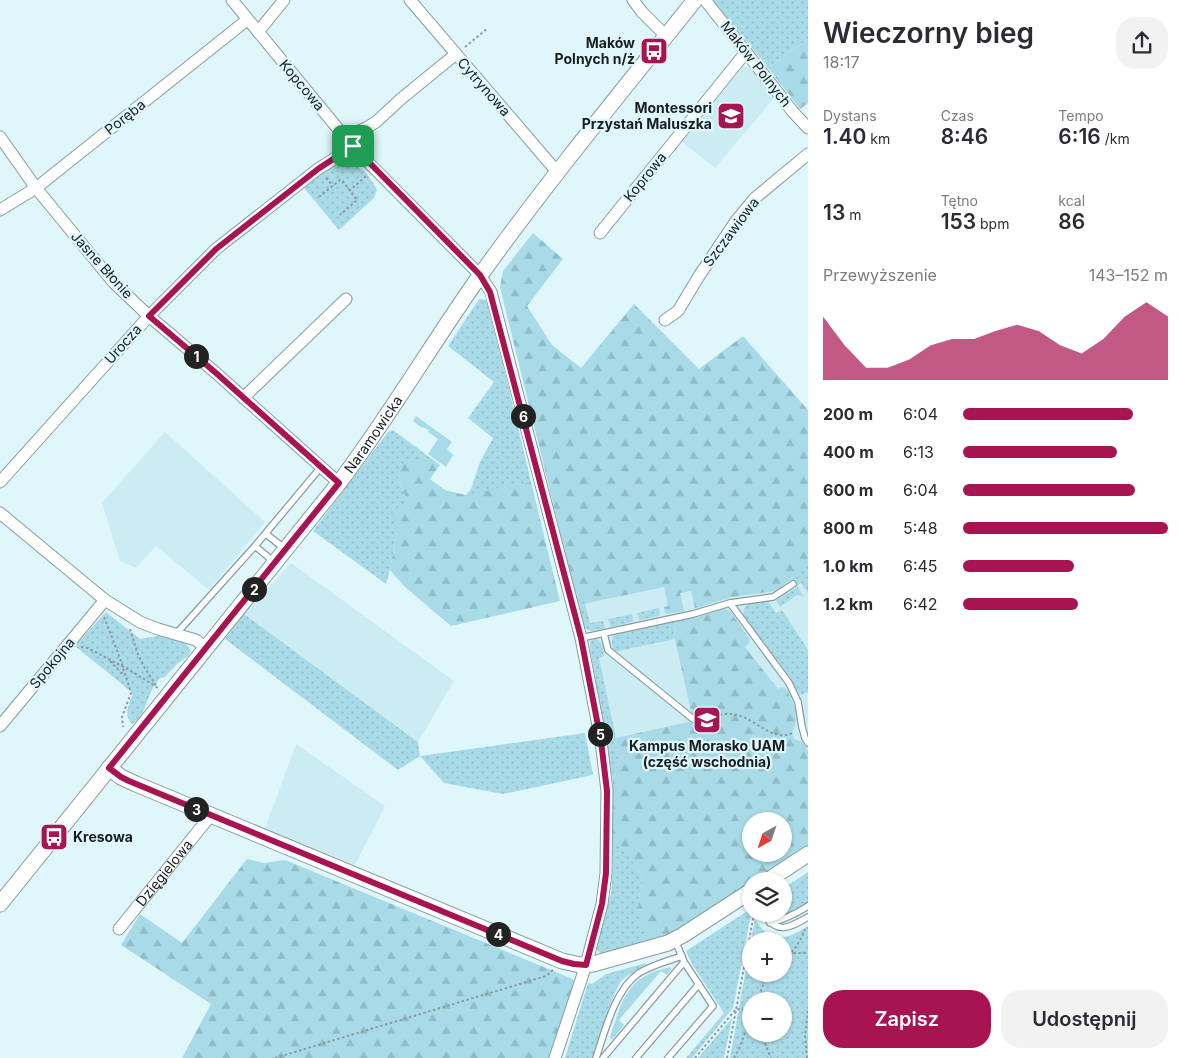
<!DOCTYPE html>
<html lang="pl">
<head>
<meta charset="utf-8">
<style>
	:root { --surface:#fff; --page:#f2f2f3; --text:#2b2b33; --muted:#7c7c81; --accent:#a71451 }
	body { margin:0; font-family:Inter,sans-serif; background:var(--page); color:var(--text); height:100vh; display:flex; flex-direction:column; font-size:19px; white-space:nowrap }
	* { box-sizing:border-box; margin:0 }
	p { font-size:16px; color:var(--muted) }
	.icon { flex:none; width:28px; height:28px; fill:none; stroke:currentColor; stroke-width:2; stroke-linecap:round; stroke-linejoin:round }
	.map { position:relative; flex:1; overflow:hidden }
	.drawer { display:flex; flex-direction:column; background:var(--surface); width:375px }
	.drawer>* { flex:none }
	.needle { width:32px; rotate:220deg }
	.tools { position:absolute; left:742px; top:812px; display:grid; gap:10px }
	.tools a { display:grid; place-items:center; width:50px; height:50px; border-radius:50%; background:var(--surface); box-shadow:0 1px 4px #0004; font-size:25px }
	.pin { position:absolute; display:grid; place-items:center; width:42px; height:42px; color:#fff; margin:-21px; border-radius:10px; box-shadow:0 2px 8px #0006 }
	.km { position:absolute; width:25px; height:25px; margin:-12px; border-radius:50%; background:#222; color:#fff; font-size:14px; line-height:25px; text-align:center }
	.round { display:grid; place-items:center; flex:none; width:52px; height:52px; border-radius:20px; background:var(--page) }
	.headline { display:flex; align-items:center; justify-content:space-between; height:85px; padding:0 15px }
	h1 { font-size:28px; font-weight:600; line-height:38px }
	.figures { display:grid; grid-template-columns:repeat(3,1fr); gap:8px; height:85px; padding:5px 15px }
	.figures div { display:grid; align-content:center }
	.figures b { font-size:21px; font-weight:600 }
	.figures small { font-size:14px; font-weight:400 }
	.figures p { font-size:14px }
	.chart { height:140px; padding:10px 15px }
	.chart p { display:flex; justify-content:space-between }
	.chart svg { width:100%; height:90px; margin-top:5px; fill:var(--accent); opacity:.7 }
	.button { display:flex; gap:10px; margin-top:auto; padding:10px 15px }
	.button a { flex:1; height:58px; border-radius:20px; background:var(--accent); color:#fff; font-size:20px; font-weight:600; line-height:58px; text-align:center }
	.button a+a { background:var(--page); color:var(--text) }
	ul { padding:0 15px; list-style:none; font-size:16px }
	li { display:grid; grid-template-columns:80px 60px 1fr; align-items:center; height:38px }
	li i { height:12px; border-radius:6px; background:var(--accent) }
	main { display:flex; flex:1; min-height:0 }
	.map>svg:first-child { display:block }
</style>
</head>
<body>
<main>
<div class="map">
<svg width="808" height="1058" viewBox="0 0 808 1058">
	<defs>
		<pattern id="grass-dots" width="8" height="8" patternUnits="userSpaceOnUse" patternTransform="scale(1.25)"><rect width="8" height="8" fill="#a8dbe7"/><path d="M2 2h.1M6 6h.1" fill="none" stroke="#90bcc6" stroke-width="1.8" stroke-linecap="round"/></pattern>
		<pattern id="forest-firs" width="22" height="20" patternUnits="userSpaceOnUse" patternTransform="scale(1.25)"><rect width="22" height="20" fill="#a8dbe7"/><path d="M5 1l3.5 6h-7zM16 11l3.5 6h-7z" fill="#90bcc6"/></pattern>
	</defs>
	<rect width="100%" height="100%" fill="#dff6fb"/>
	<path fill="#ccecf4" fill-rule="evenodd" d="M743 67H751L775 97 715 168 682 142Z
		M165 432 265 522 209 590 156 546 136 568 120 561 102 503Z
		M808 562V842L739 887 613 894 618 786 595 643 590 624 578 597ZM751 821H784V854H751Z
		M291 563 454 681 418 742 244 614Z
		M296 744 385 806 355 865 265 828Z"/>
	<path fill="url(#grass-dots)" fill-rule="evenodd" d="M713 0H808V39L768 68Z
		M337 162C357 161 369 173 377 190L374 198 339 230 304 188Z
		M479 299 488 300 531 482 465 496 471 489 480 462 493 438 468 418 494 382 448 346Z
		M393 430 432 459 415 458 402 465 398 478 407 501 398 525 390 570 386 584 313 531 388 432Z
		M808 566V593L801 583 797 586 792 579Z
		M798 587 804 597 797 595 780 607 776 600Z
		M768 601 776 613 782 610 808 650V692L801 695 799 693 788 675 744 616C741 600 757 602 768 601Z
		M585 604 590 623 603 621 605 627 604 629C600 629 594 631 591 631 581 629 580 613 578 605Z
		M659 608 660 614 659 616 640 620 639 619 637 613Z
		M106 612 140 639 157 636 170 638 186 644 191 651 188 656 177 664 165 677 160 678C158 681 155 684 153 688 146 700 145 717 132 724 122 714 130 704 133 693L75 646Z
		M244 614 418 742 420 756 585 733 593 775 503 794 444 783 420 756 398 770 225 639Z
		M632 614 633 620 632 622 611 627 610 625 608 619Z
		M674 622 675 639 614 652C613 646 609 640 615 635Z
		M596 639C603 641 603 650 604 656L599 658 616 738 619 761 613 782 590 647V642L592 640Z
		M612 840 629 855 643 878 638 902 648 943 601 954 597 950 596 946 611 894 613 867Z
		M808 872V902C798 908 788 917 776 914H784V888Z
		M746 912H748L751 914 733 1008 692 1058H686L724 1013 692 964 686 951Z
		M755 919C771 945 786 940 808 926V1058H730ZM751 941H784V974H751ZM751 1001H784V1034H751Z
		M646 963V964L627 976 621 981 617 988 608 1010 592 1058H565L588 983 592 984 606 974Z
		M732 1018 724 1058H698Z"/>
	<path fill="url(#forest-firs)" fill-rule="evenodd" d="M808 39V103L800 109 768 68Z
		M533 233 563 259 527 306 552 345 581 368 634 304 699 369 743 336 808 410V566L792 579 775 591 732 597 695 608 691 591 680 593 684 611 667 614 665 613 664 607 668 606 664 587 578 605 500 287 503 271Z
		M415 458 432 459 440 465 430 479 445 490 465 495 531 482 560 601 451 626 405 587 390 570 398 525 392 512 407 501 398 478 402 464Z
		M724 609H726L730 611 749 638 750 642 745 647 778 689 783 687 785 688C793 698 801 721 792 732L794 739C802 740 804 745 808 751V848L757 881H751V885L683 930 648 943 642 928 638 902 643 878 629 855 612 840 613 811V782L619 761 616 738 693 721 675 639 674 622 698 617ZM751 821H784V854H751Z
		M247 859 264 863 285 860 575 980 550 1058H182L211 1004 121 945 140 914 182 943Z"/>
	<path fill="#a8dbe7" d="M416 416 452 442 447 449 453 455 446 467 428 454 438 439 428 432 429 430 422 427V428L413 421Z
		M670 967 671 968V970L667 975 661 971 619 1020 624 1025 613 1039H611L610 1037C618 1013 624 984 651 973 657 970 664 969 670 967Z"/>
	<g fill="none" stroke-linecap="round" stroke-linejoin="round">
		<defs>
			<path id="lane" d="M266 534 284 548
				M255 546 273 561
				M730 603 789 683 798 702 802 727 805 738 808 743
				M176 634 255 546 321 467
				M604 634 608 650 693 719
				M581 638 693 614 730 603 773 597 793 584
				M763 914C778 935 789 928 808 917
				M770 923C785 919 796 914 808 906
				M596 1058C605 1031 615 989 639 973 652 965 668 961 682 956
				M603 1058 684 962
				M636 1058 699 984
				M668 1058 713 1006 684 962 675 940"/>
			<g id="street">
				<path d="M232 0 353 147 480 275 491 292 581 638 601 741 607 791 606 873 602 904 586 965 555 1058"/>
				<path d="M410 0 558 173"/>
				<path d="M633 0 642 12 666 36"/>
				<path d="M705 0 793 112 808 128"/>
				<path d="M258 32 284 0"/>
				<path d="M0 137 36 188 114 283 149 316 216 373 339 483"/>
				<path d="M345 137 366 128 376 122 402 98 456 54"/>
				<path d="M0 210 36 188 247 20"/>
				<path d="M600 233 746 52"/>
				<path d="M665 320 678 311 699 276 736 221 755 198 808 154"/>
				<path d="M243 398 346 299"/>
				<path d="M0 482 149 316 216 249 318 169 353 147"/>
				<path d="M0 513 105 600 140 622 158 629 196 640 206 648"/>
				<path d="M0 726 105 600"/>
				<path id="s1" d="M119 929 211 815"/>
			</g>
			<g id="secondary">
				<path d="M109 768 121 777 136 784 562 961 580 965 593 964 668 943 683 935 751 891"/>
				<path d="M767 881 808 854"/>
				<path id="s2" d="M0 904 339 483C389 417 431 345 479 277 547 182 622 91 695 0"/>
			</g>
		</defs>
		<use href="#lane" stroke="#879ca1" stroke-width="8"/>
		<use href="#street" stroke="#879ca1" stroke-width="13"/>
		<use href="#secondary" stroke="#879ca1" stroke-width="17"/>
		<path stroke="#8b9b9f" stroke-width="2" stroke-dasharray="2.5 2.5" stroke-linecap="butt" d="M465 47 488 28
			M326 178 333 186
			M349 191 366 176
			M319 197 340 180H342L357 200 340 215
			M104 617 120 658 131 693 122 717 123 727
			M130 629 137 652 143 665 157 687
			M81 647 88 648 133 672 158 688
			M110 661 124 676
			M700 718C710 717 722 713 732 714 737 715 743 716 747 719 762 726 777 742 794 732
			M784 950 791 953H808
			M784 959C794 951 801 941 805 929
			M757 1001 765 980 769 974
			M761 1034 771 1058
			M275 1058 546 976 553 970
			M695 1058 736 1009 751 1010
			M727 1058 754 914
			M734 1058 739 1049 751 1017
			M807 1058 805 1036 808 1010"/>
		<use href="#lane" stroke="#fff" stroke-width="5.5"/>
		<use href="#street" stroke="#fff" stroke-width="11"/>
		<use href="#secondary" stroke="#fff" stroke-width="15"/>
	</g>
	<g fill="none" stroke-linecap="round" stroke-linejoin="round">
		<defs>
			<path id="route" d="M353 146 480 275 490 292 581 638 601 741 607 791 606 873 602 904 586 965 574 964 562 961 129 781 121 777 109 768 339 483 216 373 149 316 216 249 318 169Z"/>
		</defs>
		<use href="#route" stroke="#fff" stroke-width="10"/>
		<use href="#route" stroke="#a71451" stroke-width="6"/>
	</g>
	<defs>
		<symbol id="bus-square" viewBox="-11 -11 22 22"><rect x="-9" y="-9" width="18" height="18" rx="4" fill="#a71451" stroke="#dff6fb"/><path d="M-5-6H5V4H4V6H2V4H-2V6H-4V4H-5ZM-3.5-4V0h7V-4ZM-3.5 1.2v1.5H-2V1.2ZM2 1.2v1.5H3.5V1.2Z" fill="#fff"/></symbol>
		<symbol id="school-square" viewBox="-11 -11 22 22"><rect x="-9" y="-9" width="18" height="18" rx="4" fill="#a71451" stroke="#dff6fb"/><path d="M0-5L7-2L0 1L-7-2ZM-4 1L0 2.5L4 1V4Q0 6-4 4Z" fill="#fff"/></symbol>
		<symbol id="university-square" viewBox="-11 -11 22 22"><rect x="-9" y="-9" width="18" height="18" rx="4" fill="#a71451" stroke="#dff6fb"/><path d="M0-5L7-2L0 1L-7-2ZM-4 1L0 2.5L4 1V4Q0 6-4 4Z" fill="#fff"/></symbol>
	</defs>
	<g fill-rule="evenodd">
		<use href="#bus-square" x="638" y="35" width="32" height="32"/>
		<use href="#school-square" x="715" y="100" width="32" height="32"/>
		<use href="#university-square" x="691" y="704" width="32" height="32"/>
		<use href="#bus-square" x="38" y="821" width="32" height="32"/>
	</g>
	<g text-anchor="middle" stroke-width="4.5" stroke-linejoin="round" paint-order="stroke">
		<g font-size="14" font-weight="bold" fill="#171f21" stroke="#dff6fb" text-anchor="end">
			<text x="635" y="48">Maków<tspan x="635" dy="16">Polnych n/ż</tspan></text>
			<text x="712" y="113">Montessori<tspan x="712" dy="16">Przystań Maluszka</tspan></text>
			<text x="707" y="751" text-anchor="middle">Kampus Morasko UAM<tspan x="707" dy="16">(część wschodnia)</tspan></text>
			<text x="73" y="842" text-anchor="start">Kresowa</text>
		</g>
		<g font-size="14" fill="#171f21" stroke="#dff6fb">
			<text transform="translate(756 64) rotate(52)" y="5">Maków Polnych</text>
			<text transform="translate(302 85) rotate(50)" y="5">Kopcowa</text>
			<text transform="translate(484 87) rotate(49)" y="5">Cytrynowa</text>
			<text transform="translate(125 117) rotate(-38)" y="5">Poręba</text>
			<text transform="translate(645 177) rotate(-51)" y="5">Koprowa</text>
			<text transform="translate(731 232) rotate(-53)" y="5">Szczawiowa</text>
			<text transform="translate(102 265) rotate(48)" y="5">Jasne Błonie</text>
			<text transform="translate(123 344) rotate(-48)" y="5">Urocza</text>
			<text dy="5" stroke="none"><textPath href="#s2" startOffset="600">Naramowicka</textPath></text>
			<text transform="translate(52 663) rotate(-50)" y="5">Spokojna</text>
			<text dy="5" stroke="none"><textPath href="#s1" startOffset="72">Dzięgielowa</textPath></text>
		</g>
	</g>
</svg>
<div class="tools">
<a><svg class="needle" viewBox="-14 -14 28 28"><path d="M0-13l5 13h-10z" fill="#e53935"/><path d="M0 13l5-13h-10z" fill="#7c7c81"/></svg></a>
<a><svg class="icon" aria-label="layers" viewBox="0 0 24 24"><path d="M12 4l9 5-9 5-9-5zM3 14l9 5 9-5"/></svg></a>
<a>+</a>
<a>−</a>
</div>
<div class="pin" style="left:353px;top:146px;background:#1e9e55"><svg class="icon" aria-label="arrive" viewBox="0 0 24 24"><path d="M6 21V4h12l-3 4 3 4H6"/></svg></div>
<b class="km" style="left:196px;top:356px">1</b>
<b class="km" style="left:254px;top:589px">2</b>
<b class="km" style="left:196px;top:809px">3</b>
<b class="km" style="left:498px;top:934px">4</b>
<b class="km" style="left:600px;top:734px">5</b>
<b class="km" style="left:523px;top:416px">6</b>
</div>
<section class="drawer">
<div class="headline"><div><h1>Wieczorny bieg</h1><p>18:17</p></div><a class="round"><svg class="icon" aria-label="share" viewBox="0 0 24 24"><path d="M12 15V3M7 8l5-5 5 5M5 13v7h14v-7"/></svg></a></div>
<div class="figures">
<div><p>Dystans</p><b>1.40<small> km</small></b></div>
<div><p>Czas</p><b>8:46</b></div>
<div><p>Tempo</p><b>6:16<small> /km</small></b></div>
</div>
<div class="figures">
<div><b>13<small> m</small></b></div>
<div><p>Tętno</p><b>153<small> bpm</small></b></div>
<div><p>kcal</p><b>86</b></div>
</div>
<div class="chart"><p><span>Przewyższenie</span>143–152 m</p>
<svg viewBox="0 0 160 44" preserveAspectRatio="none"><path d="M0 44V13L10 27L20 38L30 38L40 34L50 27L60 24L70 24L80 20L90 17L100 20L110 27L120 31L130 24L140 13L150 6L160 13V44z"/></svg>
</div>
<ul>
<li><b>200 m</b>6:04<i style="width:83%"></i></li>
<li><b>400 m</b>6:13<i style="width:75%"></i></li>
<li><b>600 m</b>6:04<i style="width:84%"></i></li>
<li><b>800 m</b>5:48<i style="width:100%"></i></li>
<li><b>1.0 km</b>6:45<i style="width:54%"></i></li>
<li><b>1.2 km</b>6:42<i style="width:56%"></i></li>
</ul>
<div class="button"><a>Zapisz</a><a>Udostępnij</a></div>
</section>
</main>
</body>
</html>
